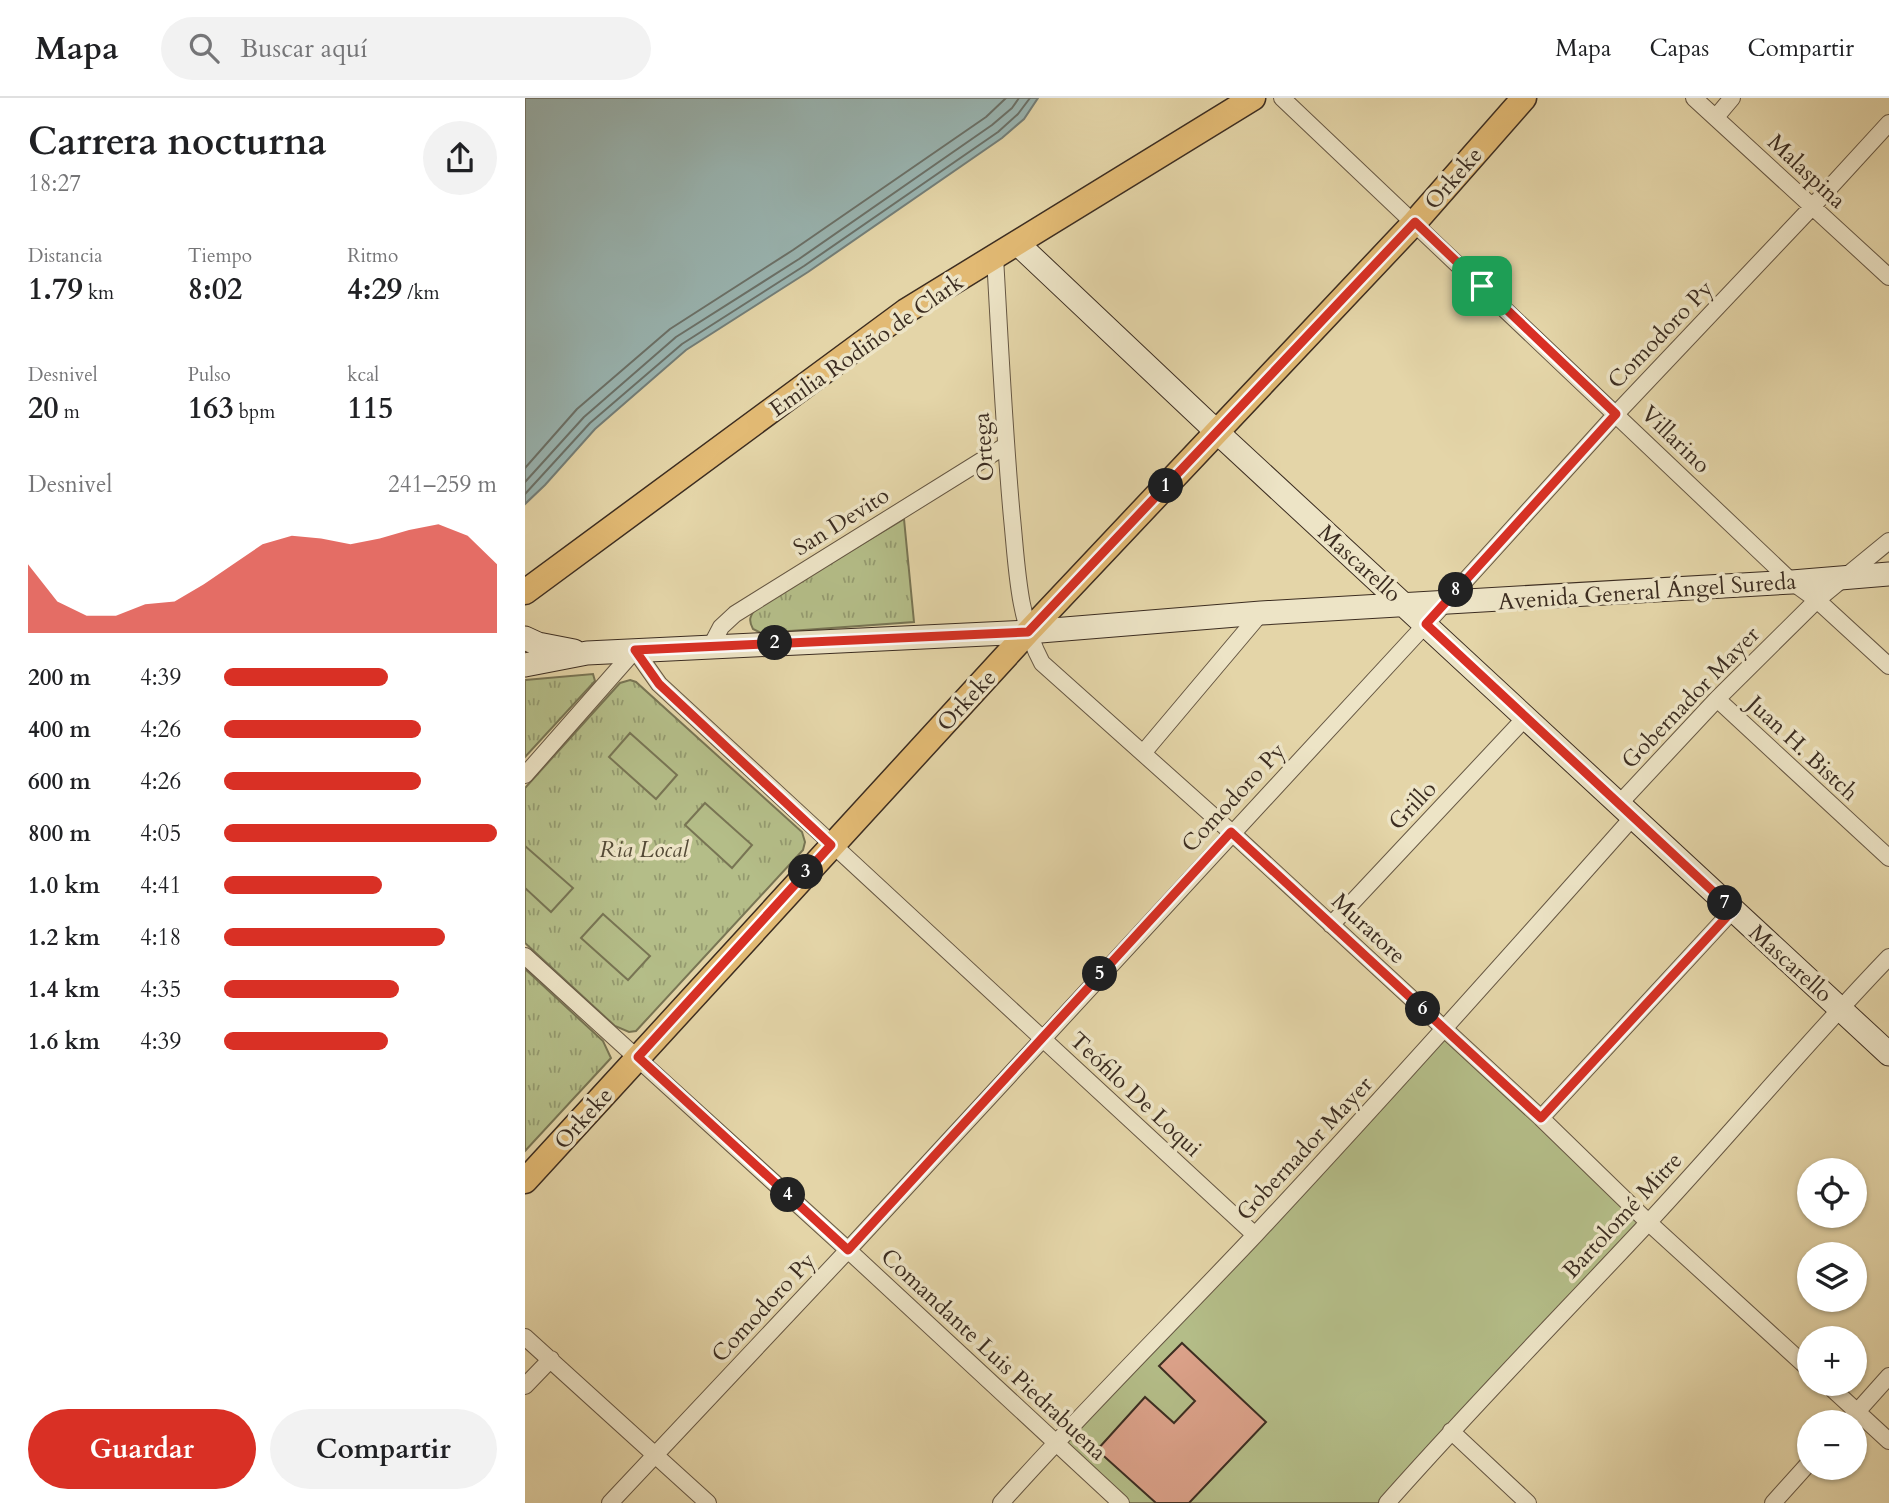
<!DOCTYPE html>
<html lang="es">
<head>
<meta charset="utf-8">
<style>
	:root { --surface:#fff; --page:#f2f2f2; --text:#202124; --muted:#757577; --line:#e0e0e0; --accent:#d93025 }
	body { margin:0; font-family:Cardo,serif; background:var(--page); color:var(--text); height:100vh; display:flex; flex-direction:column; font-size:26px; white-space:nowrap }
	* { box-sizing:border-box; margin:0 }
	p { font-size:23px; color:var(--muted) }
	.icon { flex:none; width:38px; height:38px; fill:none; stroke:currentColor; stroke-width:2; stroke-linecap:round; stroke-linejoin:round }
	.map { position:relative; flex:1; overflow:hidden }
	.side { display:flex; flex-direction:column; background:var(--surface); width:525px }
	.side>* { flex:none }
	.buttons { position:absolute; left:1272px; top:1060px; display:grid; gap:14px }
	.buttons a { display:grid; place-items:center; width:70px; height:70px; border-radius:50%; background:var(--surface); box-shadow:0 2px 5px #0004; font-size:35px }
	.pin { position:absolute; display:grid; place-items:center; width:60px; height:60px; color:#fff; margin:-30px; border-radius:14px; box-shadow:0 4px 10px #0006 }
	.km { position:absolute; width:35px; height:35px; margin:-18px; border-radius:50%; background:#222; color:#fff; font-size:19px; line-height:35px; text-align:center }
	.round { display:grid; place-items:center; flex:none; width:74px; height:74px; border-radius:37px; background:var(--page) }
	.headline { display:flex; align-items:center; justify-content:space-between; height:119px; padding:0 28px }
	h1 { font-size:38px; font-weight:700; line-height:52px }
	.stats { display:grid; grid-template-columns:repeat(3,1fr); gap:10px; height:119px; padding:7px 28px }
	.stats div { display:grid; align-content:center }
	.stats b { font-size:30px; font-weight:700 }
	.stats small { font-size:19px; font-weight:400 }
	.stats p { font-size:19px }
	.chart { height:196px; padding:14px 28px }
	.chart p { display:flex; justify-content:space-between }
	.chart svg { width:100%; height:126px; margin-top:7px; fill:var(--accent); opacity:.7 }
	.cta { display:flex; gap:14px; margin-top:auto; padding:14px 28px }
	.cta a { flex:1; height:80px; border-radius:42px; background:var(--accent); color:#fff; font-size:28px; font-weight:700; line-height:80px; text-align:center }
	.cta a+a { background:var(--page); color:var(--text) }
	ul { padding:0 28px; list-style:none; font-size:23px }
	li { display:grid; grid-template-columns:112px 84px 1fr; align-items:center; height:52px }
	li i { height:18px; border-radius:9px; background:var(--accent) }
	header { display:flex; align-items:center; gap:42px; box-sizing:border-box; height:98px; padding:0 35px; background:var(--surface); border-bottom:2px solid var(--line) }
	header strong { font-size:33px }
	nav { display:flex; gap:38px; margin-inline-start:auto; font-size:24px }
	.search { width:490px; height:63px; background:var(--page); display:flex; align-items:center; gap:18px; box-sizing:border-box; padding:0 24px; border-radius:38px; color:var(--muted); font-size:26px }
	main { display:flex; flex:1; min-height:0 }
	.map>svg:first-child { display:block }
</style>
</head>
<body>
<header>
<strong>Mapa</strong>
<div class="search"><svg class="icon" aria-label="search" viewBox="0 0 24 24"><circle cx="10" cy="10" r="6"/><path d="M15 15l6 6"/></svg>Buscar aquí</div>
<nav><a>Mapa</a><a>Capas</a><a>Compartir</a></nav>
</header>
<main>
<section class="side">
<div class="headline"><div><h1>Carrera nocturna</h1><p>18:27</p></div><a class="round"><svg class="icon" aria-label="share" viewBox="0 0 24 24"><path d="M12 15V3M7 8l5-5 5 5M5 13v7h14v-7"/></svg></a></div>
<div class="stats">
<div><p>Distancia</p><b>1.79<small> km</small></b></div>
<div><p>Tiempo</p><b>8:02</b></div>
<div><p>Ritmo</p><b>4:29<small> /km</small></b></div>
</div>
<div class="stats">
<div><p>Desnivel</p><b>20<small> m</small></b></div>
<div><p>Pulso</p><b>163<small> bpm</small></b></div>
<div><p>kcal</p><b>115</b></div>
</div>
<div class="chart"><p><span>Desnivel</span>241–259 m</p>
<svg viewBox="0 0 160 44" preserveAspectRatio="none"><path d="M0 44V20L10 33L20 38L30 38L40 34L50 33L60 27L70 20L80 13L90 10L100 11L110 13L120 11L130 8L140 6L150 10L160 20V44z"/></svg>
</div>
<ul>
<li><b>200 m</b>4:39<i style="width:60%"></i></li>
<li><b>400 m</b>4:26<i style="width:72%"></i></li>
<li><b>600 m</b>4:26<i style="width:72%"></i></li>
<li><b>800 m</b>4:05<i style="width:100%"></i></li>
<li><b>1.0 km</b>4:41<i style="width:58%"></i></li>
<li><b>1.2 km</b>4:18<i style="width:81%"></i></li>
<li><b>1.4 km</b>4:35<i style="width:64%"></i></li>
<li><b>1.6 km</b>4:39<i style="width:60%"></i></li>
</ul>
<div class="cta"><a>Guardar</a><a>Compartir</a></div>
</section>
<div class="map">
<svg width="1364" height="1405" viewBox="0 0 1364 1405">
	<defs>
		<pattern id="park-tufts" width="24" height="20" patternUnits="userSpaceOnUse" patternTransform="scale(1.75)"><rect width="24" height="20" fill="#b4bd88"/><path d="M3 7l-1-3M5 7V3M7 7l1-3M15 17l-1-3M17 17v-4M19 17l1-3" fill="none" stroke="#949a6f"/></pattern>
	</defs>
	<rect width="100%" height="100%" fill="#e4d5a8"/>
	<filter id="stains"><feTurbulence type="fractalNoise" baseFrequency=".00286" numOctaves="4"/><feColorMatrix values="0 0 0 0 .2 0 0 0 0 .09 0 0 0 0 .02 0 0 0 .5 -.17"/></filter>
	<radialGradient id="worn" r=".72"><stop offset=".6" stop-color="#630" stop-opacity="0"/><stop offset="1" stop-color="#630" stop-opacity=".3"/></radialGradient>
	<path fill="url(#park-tufts)" stroke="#787554" stroke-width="2" d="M379 421 389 524 236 535 228 531C223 522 225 518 231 510Z
		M68 576 70 583 0 659V582Z
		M105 582 111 584 277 734 280 744 278 752 111 933 104 934 90 928 0 845V690L95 585Z
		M0 871 78 943 86 960 0 1053Z"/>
	<path fill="#b4bd88" stroke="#787554" stroke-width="2" d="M105 635 152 677 131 701 84 659Z
		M180 705 227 747 207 770 160 727Z
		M0 748 48 790 26 814 0 790Z
		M78 816 125 858 103 882 56 840Z
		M921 931 1123 1124 862 1405H596L530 1344Z"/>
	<path fill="#9ab6b3" stroke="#747f79" stroke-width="2" d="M0 0H513L499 21 477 40 283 174 161 252 70 331 20 387 0 406Z"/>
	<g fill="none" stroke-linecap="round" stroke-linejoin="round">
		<path stroke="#6b726a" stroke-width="2" d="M0 370 52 311 145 231 268 152 461 19 481 0
			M0 384 59 319 151 239 274 161 467 27 487 10 494 0
			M0 396 65 325 157 246 279 168 473 34 493 16 505 0"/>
	</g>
	<path fill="#dba189" stroke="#3c2d21" stroke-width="2" d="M657 1245 741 1324 664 1405H631L572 1352 620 1299 649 1325 670 1303 634 1268Z"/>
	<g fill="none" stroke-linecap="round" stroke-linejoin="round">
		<defs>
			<path id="street" d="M757 0 1267 484 1292 502 1364 568
				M1169 0 1364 179
				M1191 19 1207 0
				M470 159C475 246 479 333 487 420 492 469 493 521 517 565L706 734 1016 1020 1123 1124 1284 1271
				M186 548 196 529 210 516 480 348
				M1192 601 1364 760
				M618 655 736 515
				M0 677 110 552 134 586 730 1137
				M1094 706 1192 601 1292 502 1364 443
				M806 827 1001 619
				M0 858 323 1152 596 1405
				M1016 1020 1208 812
				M0 1239 183 1405
				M1302 1286 1364 1343
				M0 1288 26 1261
				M1322 1325 1364 1278
				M926 1333 1003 1405
				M85 1405 323 1152 901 526 1091 316 1287 109 1364 25
				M476 1405C558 1313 646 1226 731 1136 859 999 984 859 1108 719
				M862 1405C946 1310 1035 1219 1122 1126 1204 1038 1281 945 1364 859
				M1248 1405 1284 1365"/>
			<path id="secondary" d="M492 145 692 334 1364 956
				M0 540 13 546 49 553
				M0 567 62 555 503 534 736 515 1267 484 1364 476"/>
			<path id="primary" d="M0 494 381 213 728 0
				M0 1083 503 534 890 124 999 0"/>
		</defs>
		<use href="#street" stroke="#665743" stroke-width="18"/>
		<use href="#secondary" stroke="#3c2d21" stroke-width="25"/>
		<use href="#primary" stroke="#3c2d21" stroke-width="27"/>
		<use href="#street" stroke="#ede4c6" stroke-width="16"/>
		<use href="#secondary" stroke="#ede4c6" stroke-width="23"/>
		<use href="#primary" stroke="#e2ba74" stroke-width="24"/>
	</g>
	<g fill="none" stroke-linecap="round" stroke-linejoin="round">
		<defs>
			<path id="route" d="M890 124 1091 316 901 526 1208 812 1016 1020 706 734 323 1152 113 959 306 747 134 586 110 552 503 534Z"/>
		</defs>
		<use href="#route" stroke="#fff" stroke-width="14"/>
		<use href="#route" stroke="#d93025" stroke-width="9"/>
	</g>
	<g text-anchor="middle" stroke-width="7" stroke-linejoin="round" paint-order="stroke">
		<g font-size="23" fill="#3c2d21" stroke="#ede4c6">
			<text transform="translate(1282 73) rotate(43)" y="8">Malaspina</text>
			<text transform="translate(928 80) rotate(-49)" y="8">Orkeke</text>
			<text transform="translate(1135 236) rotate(-46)" y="8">Comodoro Py</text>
			<text transform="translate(341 247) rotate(-35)" y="8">Emilia Rodiño de Clark</text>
			<text transform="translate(1151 341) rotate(44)" y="8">Villarino</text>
			<text transform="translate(458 349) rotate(-94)" y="8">Ortega</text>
			<text transform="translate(316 423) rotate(-32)" y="8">San Devito</text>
			<text transform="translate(835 465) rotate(42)" y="8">Mascarello</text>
			<text transform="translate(1122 493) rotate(-4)" y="8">Avenida General Ángel Sureda</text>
			<text transform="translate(1165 599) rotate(-46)" y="8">Gobernador Mayer</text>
			<text transform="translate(441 602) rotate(-47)" y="8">Orkeke</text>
			<text transform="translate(1278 650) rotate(43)" y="8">Juan H. Bistch</text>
			<text transform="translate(708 699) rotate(-47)" y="8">Comodoro Py</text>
			<text transform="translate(887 707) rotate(-47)" y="8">Grillo</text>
			<text transform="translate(844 830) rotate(43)" y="8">Muratore</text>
			<text transform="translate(1266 865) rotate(42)" y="8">Mascarello</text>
			<text transform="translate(611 996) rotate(43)" y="8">Teófilo De Loqui</text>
			<text transform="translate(58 1020) rotate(-48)" y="8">Orkeke</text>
			<text transform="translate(779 1050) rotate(-47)" y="8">Gobernador Mayer</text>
			<text transform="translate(1097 1117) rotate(-47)" y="8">Bartolomé Mitre</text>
			<text transform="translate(238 1209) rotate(-47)" y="8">Comodoro Py</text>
			<text transform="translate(469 1256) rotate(43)" y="8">Comandante Luis Piedrabuena</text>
		</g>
		<g font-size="23" font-style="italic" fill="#544a36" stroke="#ede4c6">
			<text x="119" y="759">Ria Local</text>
		</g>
	</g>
	<rect width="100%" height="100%" filter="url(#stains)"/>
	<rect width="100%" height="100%" fill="url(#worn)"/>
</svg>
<div class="buttons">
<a><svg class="icon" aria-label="locate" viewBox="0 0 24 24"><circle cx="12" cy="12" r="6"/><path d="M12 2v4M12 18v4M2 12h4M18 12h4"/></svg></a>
<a><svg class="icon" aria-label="layers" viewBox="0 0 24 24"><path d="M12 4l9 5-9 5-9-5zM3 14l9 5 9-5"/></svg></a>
<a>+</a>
<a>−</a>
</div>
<div class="pin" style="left:957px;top:188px;background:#1e9e55"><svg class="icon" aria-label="arrive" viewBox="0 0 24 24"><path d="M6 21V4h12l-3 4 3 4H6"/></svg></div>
<b class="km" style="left:641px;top:388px">1</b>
<b class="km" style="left:250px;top:545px">2</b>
<b class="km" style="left:281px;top:774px">3</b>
<b class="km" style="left:263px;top:1097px">4</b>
<b class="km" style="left:575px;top:876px">5</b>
<b class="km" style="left:898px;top:911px">6</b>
<b class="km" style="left:1200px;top:805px">7</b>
<b class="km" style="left:931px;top:492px">8</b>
</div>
</main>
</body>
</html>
